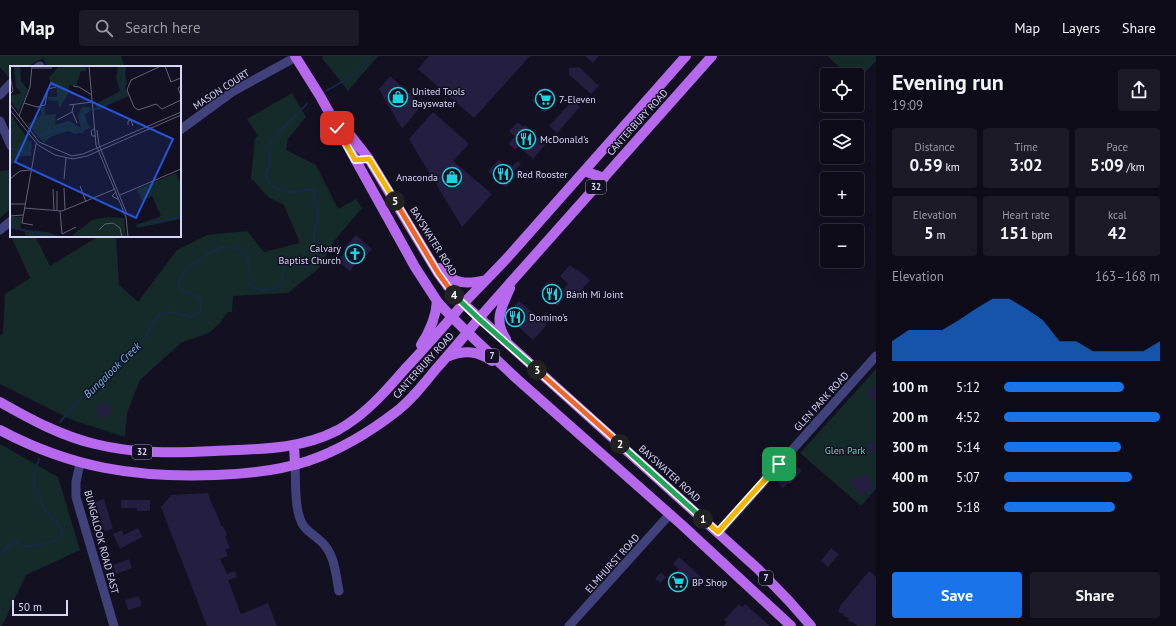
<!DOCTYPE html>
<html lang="en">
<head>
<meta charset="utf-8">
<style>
	:root { --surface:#0e0c19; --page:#1c1a26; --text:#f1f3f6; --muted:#9b9ba2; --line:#2e2c38; --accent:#1a73e8 }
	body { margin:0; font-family:"PT Sans",sans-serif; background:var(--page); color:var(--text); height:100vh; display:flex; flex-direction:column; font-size:15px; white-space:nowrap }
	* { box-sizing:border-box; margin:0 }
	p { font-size:13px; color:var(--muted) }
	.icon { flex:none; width:22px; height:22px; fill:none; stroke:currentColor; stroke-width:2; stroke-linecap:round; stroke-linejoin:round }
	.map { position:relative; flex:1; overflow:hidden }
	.drawer { display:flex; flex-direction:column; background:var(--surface); width:300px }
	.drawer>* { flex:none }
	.fabs { position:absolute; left:820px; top:12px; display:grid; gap:8px }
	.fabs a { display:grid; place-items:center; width:44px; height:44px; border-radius:4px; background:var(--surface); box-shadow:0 4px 16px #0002,0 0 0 1px var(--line); font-size:20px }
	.scale { position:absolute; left:12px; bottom:10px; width:56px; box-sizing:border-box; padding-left:4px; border:2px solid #d8d5fa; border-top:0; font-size:11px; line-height:14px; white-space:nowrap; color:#d8d5fa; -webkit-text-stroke:3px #131021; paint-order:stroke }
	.pin { position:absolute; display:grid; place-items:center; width:34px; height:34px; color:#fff; margin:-17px; border-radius:8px; box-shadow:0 2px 6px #0006 }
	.km { position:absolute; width:20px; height:20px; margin:-10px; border-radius:50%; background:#222; color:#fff; font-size:11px; line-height:20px; text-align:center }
	.round { display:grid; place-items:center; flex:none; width:42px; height:42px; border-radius:4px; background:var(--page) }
	.headline { display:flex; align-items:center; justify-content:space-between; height:68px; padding:0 16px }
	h1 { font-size:22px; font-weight:600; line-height:30px }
	.stats { display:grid; grid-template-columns:repeat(3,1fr); gap:6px; height:68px; padding:4px 16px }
	.stats div { display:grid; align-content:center; border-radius:4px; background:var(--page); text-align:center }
	.stats b { font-size:17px; font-weight:600 }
	.stats small { font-size:11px; font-weight:400 }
	.stats p { font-size:11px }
	.chart { height:112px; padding:8px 16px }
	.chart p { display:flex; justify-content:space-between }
	.chart svg { width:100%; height:72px; margin-top:4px; fill:var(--accent); opacity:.7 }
	.primary-button { display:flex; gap:8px; margin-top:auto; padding:8px 16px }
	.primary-button a { flex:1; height:46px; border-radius:4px; background:var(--accent); color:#fff; font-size:16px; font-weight:600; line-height:46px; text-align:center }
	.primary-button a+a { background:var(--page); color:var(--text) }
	ul { padding:0 16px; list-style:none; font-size:13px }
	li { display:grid; grid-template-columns:64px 48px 1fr; align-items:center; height:30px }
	li i { height:10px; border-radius:5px; background:var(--accent) }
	header { display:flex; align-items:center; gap:24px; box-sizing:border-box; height:56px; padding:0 20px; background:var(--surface); border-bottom:1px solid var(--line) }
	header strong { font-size:19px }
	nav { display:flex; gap:22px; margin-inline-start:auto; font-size:14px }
	.search { width:280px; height:36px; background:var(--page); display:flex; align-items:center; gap:10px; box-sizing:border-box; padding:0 14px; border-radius:4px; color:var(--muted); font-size:15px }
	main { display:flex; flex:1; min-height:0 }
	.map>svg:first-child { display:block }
</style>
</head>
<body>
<header>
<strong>Map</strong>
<div class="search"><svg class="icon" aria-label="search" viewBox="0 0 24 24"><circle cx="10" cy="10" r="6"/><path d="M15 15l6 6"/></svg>Search here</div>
<nav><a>Map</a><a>Layers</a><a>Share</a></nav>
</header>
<main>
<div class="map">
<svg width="876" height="570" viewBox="0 0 876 570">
	<rect width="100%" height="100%" fill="#131021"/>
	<path fill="#142b29" d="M0 0H121L125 11H47L43 2 26 11H11V19L8 21 0 11Z
		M323 0H378L348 35 322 2Z
		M827 0H876V5L857 25V19H848Z
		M292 37 306 61 288 83 286 94 316 109 338 153 356 143 362 152 334 185 319 212 288 237 233 240 232 256H228L219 268 209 277 182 286 140 324 127 357 125 381 72 364 0 328V280L3 277 5 238 30 222 11 180H35L50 210 99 180H116L119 229 138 246 177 194 207 179 247 175 264 196 300 187 284 149 268 141 251 122 255 82 258 80 247 63Z
		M11 114V152L0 162V115Z
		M876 313V433L861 450 800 397Z
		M0 388 58 421 80 494 26 519 2 570H0Z"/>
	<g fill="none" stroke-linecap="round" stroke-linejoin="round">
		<path stroke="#152a46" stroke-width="2" d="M326 35 354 19 362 12 369 0
			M60 366C77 346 96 327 116 309 122 303 132 300 138 292 147 282 151 262 165 256 172 254 185 260 192 261L200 256 201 246 199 241C193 238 183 237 180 231 172 218 212 194 223 191 230 190 237 192 244 196L249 207 250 228C257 238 275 234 282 228L284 211 292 209 312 211 318 207 320 197 314 183V178L318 160 314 135 311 133C306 134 300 136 295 136 287 137 268 131 266 121 265 115 270 112 270 106 270 101 268 96 268 91L277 78 307 48
			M0 497C7 495 9 486 16 485L20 490C27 492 52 487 58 483 60 481 62 478 62 474L56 465 51 461 45 454 35 432 34 418 39 403"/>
	</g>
	<path fill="#241e40" d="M429 0H530L474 62 418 13Z
		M585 0H599L593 7Z
		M579 11 599 30 591 38 569 19V12Z
		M390 20 422 49 402 73 379 33Z
		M545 31 557 41 555 43 557 44 547 55 544 56 532 45Z
		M573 44 580 51 557 77 549 70Z
		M433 56 469 88 453 105 492 138 462 171 409 83Z
		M517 67H519L523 71 525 69 545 89 533 103 518 90 515 94 510 89 509 87 515 80 510 77V74Z
		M499 104 509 113 518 105 521 108 513 116 516 120 506 131 488 115Z
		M356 179 372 193 358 209 356 207 350 215 341 207 343 205 340 202 347 194 344 192Z
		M570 209 575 214 577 213 590 224 576 240 570 235 557 250 540 235 547 226 560 237 568 228 560 220Z
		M519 245 547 269 533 284 514 267 515 266 510 262V259L515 253V249Z
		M876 328V347L866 338Z
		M102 346 113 353 106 363 95 356Z
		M873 386 876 395 869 397 867 388Z
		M794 408 802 415 790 428 788 427 783 432 778 427Z
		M868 418 873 434 860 439 857 432 855 433V431L853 432 850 424Z
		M208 437 213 451 214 452 222 471 223 470 227 479 225 480 230 492 225 493 228 500 220 503 227 518 235 515 237 521 228 524 241 558 268 547 277 570H207L161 451 171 439Z
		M104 443 113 473 105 475 99 458 94 459 91 450 96 449 95 446Z
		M121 444H150V455H137V452H121Z
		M138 472 142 481 120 493 113 478 122 474 124 479Z
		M831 492 839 498 828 511 821 505Z
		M679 501 702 522 696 529 691 524 682 535 669 523 679 513 673 508Z
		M129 503 132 512 116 518 113 509Z
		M869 515 876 521V568L874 570H858L848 564 849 562 843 560 844 558 838 556 840 550Z
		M661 516 666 521 660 527 655 523Z
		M139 540 142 550 128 554 125 544Z
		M739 548 742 551 745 548 770 570H724L727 566 724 564Z"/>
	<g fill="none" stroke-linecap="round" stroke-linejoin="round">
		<path stroke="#41417b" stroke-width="9" d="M38 11 40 10
			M0 39 11 27
			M0 65 11 90
			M180 74 232 36 296 1
			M0 174 11 165
			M80 407 76 426V441L114 570
			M295 409C296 425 294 455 303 469 309 478 320 482 326 491 335 503 336 520 339 535
			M718 477 876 300
			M569 570 670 458"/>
		<path stroke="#b769ee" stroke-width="10" d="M295 0 320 40 415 211 437 245 445 254 468 277 517 323 682 469 791 570
			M337 62 369 103 438 217 455 240 758 513 789 545 811 570
			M584 115 604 122
			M439 212C455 228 465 229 486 224
			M506 283C493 264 502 251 510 232
			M421 289C430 275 436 262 437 245
			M449 300C465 294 478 295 492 305
			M0 346C30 363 61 380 95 388 135 398 175 397 215 395 257 393 300 394 338 374 365 359 385 336 405 313 425 292 444 270 463 248 478 232 493 217 508 201 568 134 626 67 686 0
			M0 374C71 412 136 422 216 419 247 418 278 415 308 405 340 394 370 376 397 355 412 343 424 328 436 313 453 294 470 273 487 253L712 0
			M294 389 295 409"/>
	</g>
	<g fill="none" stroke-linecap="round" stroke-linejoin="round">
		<defs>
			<path id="split-1" d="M703 463 718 476 779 408"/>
			<path id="split-2" d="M620 388 703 463"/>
			<path id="split-3" d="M537 314 620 388"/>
			<path id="split-4" d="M454 239 479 263 537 314"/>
			<path id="split-5" d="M395 145 438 217 454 239"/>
			<path id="split-6" d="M337 72 355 104 369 103 395 145"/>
		</defs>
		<use href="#split-1" stroke="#fff" stroke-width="8"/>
		<use href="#split-2" stroke="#fff" stroke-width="8"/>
		<use href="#split-3" stroke="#fff" stroke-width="8"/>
		<use href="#split-4" stroke="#fff" stroke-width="8"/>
		<use href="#split-5" stroke="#fff" stroke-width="8"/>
		<use href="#split-6" stroke="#fff" stroke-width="8"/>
		<use href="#split-1" stroke="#f5b400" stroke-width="5"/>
		<use href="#split-2" stroke="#22a559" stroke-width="5"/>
		<use href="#split-3" stroke="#f0652b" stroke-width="5"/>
		<use href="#split-4" stroke="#22a559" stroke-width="5"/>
		<use href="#split-5" stroke="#f0652b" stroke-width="5"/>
		<use href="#split-6" stroke="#f5b400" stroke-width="5"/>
	</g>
	<defs>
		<symbol id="shop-ring" viewBox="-11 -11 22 22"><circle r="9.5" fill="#131021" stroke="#1ad5e1" stroke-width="1.5"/><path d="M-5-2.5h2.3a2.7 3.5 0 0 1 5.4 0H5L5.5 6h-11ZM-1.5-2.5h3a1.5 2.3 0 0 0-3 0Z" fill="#1ad5e1"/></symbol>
		<symbol id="supermarket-ring" viewBox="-11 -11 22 22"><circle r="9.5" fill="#131021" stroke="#1ad5e1" stroke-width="1.5"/><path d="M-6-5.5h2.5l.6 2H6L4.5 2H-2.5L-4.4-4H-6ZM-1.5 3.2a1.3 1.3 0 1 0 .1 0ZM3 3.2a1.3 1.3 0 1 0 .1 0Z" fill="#1ad5e1"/></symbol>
		<symbol id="restaurant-ring" viewBox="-11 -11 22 22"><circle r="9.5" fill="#131021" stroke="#1ad5e1" stroke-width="1.5"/><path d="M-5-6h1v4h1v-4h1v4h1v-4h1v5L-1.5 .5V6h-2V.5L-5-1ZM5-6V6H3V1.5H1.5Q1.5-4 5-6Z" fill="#1ad5e1"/></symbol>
		<symbol id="church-ring" viewBox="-11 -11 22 22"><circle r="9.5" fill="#131021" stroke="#1ad5e1" stroke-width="1.5"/><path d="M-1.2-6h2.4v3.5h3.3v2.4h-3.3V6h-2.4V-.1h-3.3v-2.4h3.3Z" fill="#1ad5e1"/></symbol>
	</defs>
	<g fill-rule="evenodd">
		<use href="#shop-ring" x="387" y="30" width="22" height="22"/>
		<use href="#supermarket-ring" x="534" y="32" width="22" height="22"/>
		<use href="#restaurant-ring" x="515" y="72" width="22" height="22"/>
		<use href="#restaurant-ring" x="492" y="107" width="22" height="22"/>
		<use href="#shop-ring" x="441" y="110" width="22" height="22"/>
		<use href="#church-ring" x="344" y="187" width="22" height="22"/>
		<use href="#restaurant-ring" x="541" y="227" width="22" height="22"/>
		<use href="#restaurant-ring" x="504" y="250" width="22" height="22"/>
		<use href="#supermarket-ring" x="667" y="515" width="22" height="22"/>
	</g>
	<g text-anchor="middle" stroke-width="3" stroke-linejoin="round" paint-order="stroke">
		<g fill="#131021" stroke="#9d9ab9" stroke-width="1">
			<rect x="586" y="124" width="20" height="14" rx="3"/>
			<rect x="485" y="293" width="14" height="14" rx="3"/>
			<rect x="132" y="389" width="20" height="14" rx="3"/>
			<rect x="759" y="515" width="14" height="14" rx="3"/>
		</g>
		<g font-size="9" font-weight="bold" fill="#d8d5fa">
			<text x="596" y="134">32</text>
			<text x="492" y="303">7</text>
			<text x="142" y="399">32</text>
			<text x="766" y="525">7</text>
		</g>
		<g font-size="10" fill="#d8d5fa" stroke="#131021">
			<text transform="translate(221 33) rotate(-33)" y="4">MASON COURT</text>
			<text transform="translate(637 66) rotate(-48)" y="4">CANTERBURY ROAD</text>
			<text transform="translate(434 185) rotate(58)" y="4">BAYSWATER ROAD</text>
			<text transform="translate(423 309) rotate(-48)" y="4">CANTERBURY ROAD</text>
			<text transform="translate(821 345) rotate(-48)" y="4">GLEN PARK ROAD</text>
			<text transform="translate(670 417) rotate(42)" y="4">BAYSWATER ROAD</text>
			<text transform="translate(102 486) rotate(75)" y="4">BUNGALOOK ROAD EAST</text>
			<text transform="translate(612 507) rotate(-48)" y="4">ELMHURST ROAD</text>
		</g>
		<g font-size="10" fill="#d8d5fa" stroke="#131021" text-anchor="start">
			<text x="412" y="39">United Tools<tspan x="412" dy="12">Bayswater</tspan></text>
			<text x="559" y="47">7-Eleven</text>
			<text x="540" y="87">McDonald's</text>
			<text x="517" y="122">Red Rooster</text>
			<text x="438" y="125" text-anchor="end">Anaconda</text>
			<text x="341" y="196" text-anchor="end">Calvary<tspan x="341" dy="12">Baptist Church</tspan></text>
			<text x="566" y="242">Bánh Mì Joint</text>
			<text x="529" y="265">Domino's</text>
			<text x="692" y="530">BP Shop</text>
		</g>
		<g font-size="10" fill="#6ad2b4" stroke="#131021">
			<text x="845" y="398">Glen Park</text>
		</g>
		<g font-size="11" font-style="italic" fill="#6fb9ee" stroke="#131021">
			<text transform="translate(112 314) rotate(-44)" y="4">Bungalook Creek</text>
		</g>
	</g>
	<g transform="translate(10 10)">
		<rect width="171" height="171" fill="#131021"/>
		<path d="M10 0 11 15 18 24 9 46 0 35V30L11 27 6 21 4 1ZM49 0H76V5H71L66 20 59 19 58 28 49 43 48 35 38 34V31H47V20H41L39 12ZM108 0H117L115 7 117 17 115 21 119 30 87 44 86 38 110 25 106 12ZM31 41H35V49L46 48 45 59 59 55 71 62 68 50 72 41H79L80 45 75 48 78 59 82 61 66 68 58 65 40 71 34 77 17 58 31 49ZM1 49 22 79 21 90H11L0 100ZM166 107 171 118V153L127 162 126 159 151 150 142 130 132 135 127 123ZM0 151H12L10 164 0 160ZM97 151 114 152 116 171H60L82 154ZM14 164 38 166 51 171H23L15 169Z" fill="#142b29"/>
		<path fill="none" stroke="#152a46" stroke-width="2" d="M8 43 14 27 10 19 8 0M84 43 91 42 112 28 114 0M27 71 47 63 53 65 51 59 58 57 63 59V66H72L76 56 71 50 81 43M0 82 18 87 21 75M129 159 171 151M0 161 43 171"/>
		<path fill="none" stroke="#625f78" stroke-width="1" d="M79 0 86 79 116 151 118 171M151 0 121 14 117 24 124 41 128 44 146 38 152 43 171 34M155 0 161 16 171 12M22 2H42M0 9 3 25 0 28M63 20 69 21 82 29M171 20 168 22 171 30M14 37 27 41 35 39 38 23 46 21M0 38 29 76 62 90 73 88 171 46M64 38 62 45 67 57M59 39 82 36M0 44 28 79 45 89 63 93 77 90 171 49M9 50 20 21 22 0M47 54 62 46M118 59V55L121 54 123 60M85 62 81 65 82 70H85M87 64 89 79 117 148M0 113 10 105 20 104M54 113 56 92M70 120 76 136M54 122 55 144M43 123 44 145M47 125V145M106 126 102 130 109 134M110 129 171 103M0 138H15M14 142 52 145 105 123M50 145 52 168 66 161M0 150 13 149M23 159 12 157 26 78M89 164 95 158 103 157 110 162 112 171"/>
		<path fill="#2655da" fill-opacity="0.15" stroke="#2655da" stroke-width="2" d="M41 17 163 73 126 152 5 96Z"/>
		<rect width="171" height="171" fill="none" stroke="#d8d5fa" stroke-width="2"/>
	</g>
</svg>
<div class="fabs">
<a><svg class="icon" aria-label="locate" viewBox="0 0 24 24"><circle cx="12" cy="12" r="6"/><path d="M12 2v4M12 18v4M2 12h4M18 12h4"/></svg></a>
<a><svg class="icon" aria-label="layers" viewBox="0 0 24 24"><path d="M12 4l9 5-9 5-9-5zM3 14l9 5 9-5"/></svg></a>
<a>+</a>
<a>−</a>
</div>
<div class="scale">50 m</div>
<div class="pin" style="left:779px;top:408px;background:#1e9e55"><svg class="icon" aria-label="arrive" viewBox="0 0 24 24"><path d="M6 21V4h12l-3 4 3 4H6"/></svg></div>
<div class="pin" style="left:337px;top:72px;background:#d93025"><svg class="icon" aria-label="check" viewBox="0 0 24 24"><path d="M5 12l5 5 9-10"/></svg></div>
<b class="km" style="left:703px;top:463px">1</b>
<b class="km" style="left:620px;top:388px">2</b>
<b class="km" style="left:537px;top:314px">3</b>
<b class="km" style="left:454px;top:239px">4</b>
<b class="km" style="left:395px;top:145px">5</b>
</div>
<section class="drawer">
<div class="headline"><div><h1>Evening run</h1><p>19:09</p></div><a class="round"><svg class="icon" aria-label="share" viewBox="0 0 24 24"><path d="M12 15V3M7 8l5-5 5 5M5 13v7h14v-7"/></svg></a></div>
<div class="stats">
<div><p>Distance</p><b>0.59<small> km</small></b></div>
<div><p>Time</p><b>3:02</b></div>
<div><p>Pace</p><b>5:09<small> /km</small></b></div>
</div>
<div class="stats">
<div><p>Elevation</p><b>5<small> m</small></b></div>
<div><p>Heart rate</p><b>151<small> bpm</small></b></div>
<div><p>kcal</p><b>42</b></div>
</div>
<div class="chart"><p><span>Elevation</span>163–168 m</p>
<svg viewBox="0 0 160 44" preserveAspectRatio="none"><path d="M0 44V32L10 25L20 25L30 25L40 19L50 12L60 6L70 6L80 12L90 19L100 32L110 32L120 38L130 38L140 38L150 38L160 32V44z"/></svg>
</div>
<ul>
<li><b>100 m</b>5:12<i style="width:77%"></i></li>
<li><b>200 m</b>4:52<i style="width:100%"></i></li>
<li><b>300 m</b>5:14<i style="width:75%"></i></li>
<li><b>400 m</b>5:07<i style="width:82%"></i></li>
<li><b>500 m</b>5:18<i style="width:71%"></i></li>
</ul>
<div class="primary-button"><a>Save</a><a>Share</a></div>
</section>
</main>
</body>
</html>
